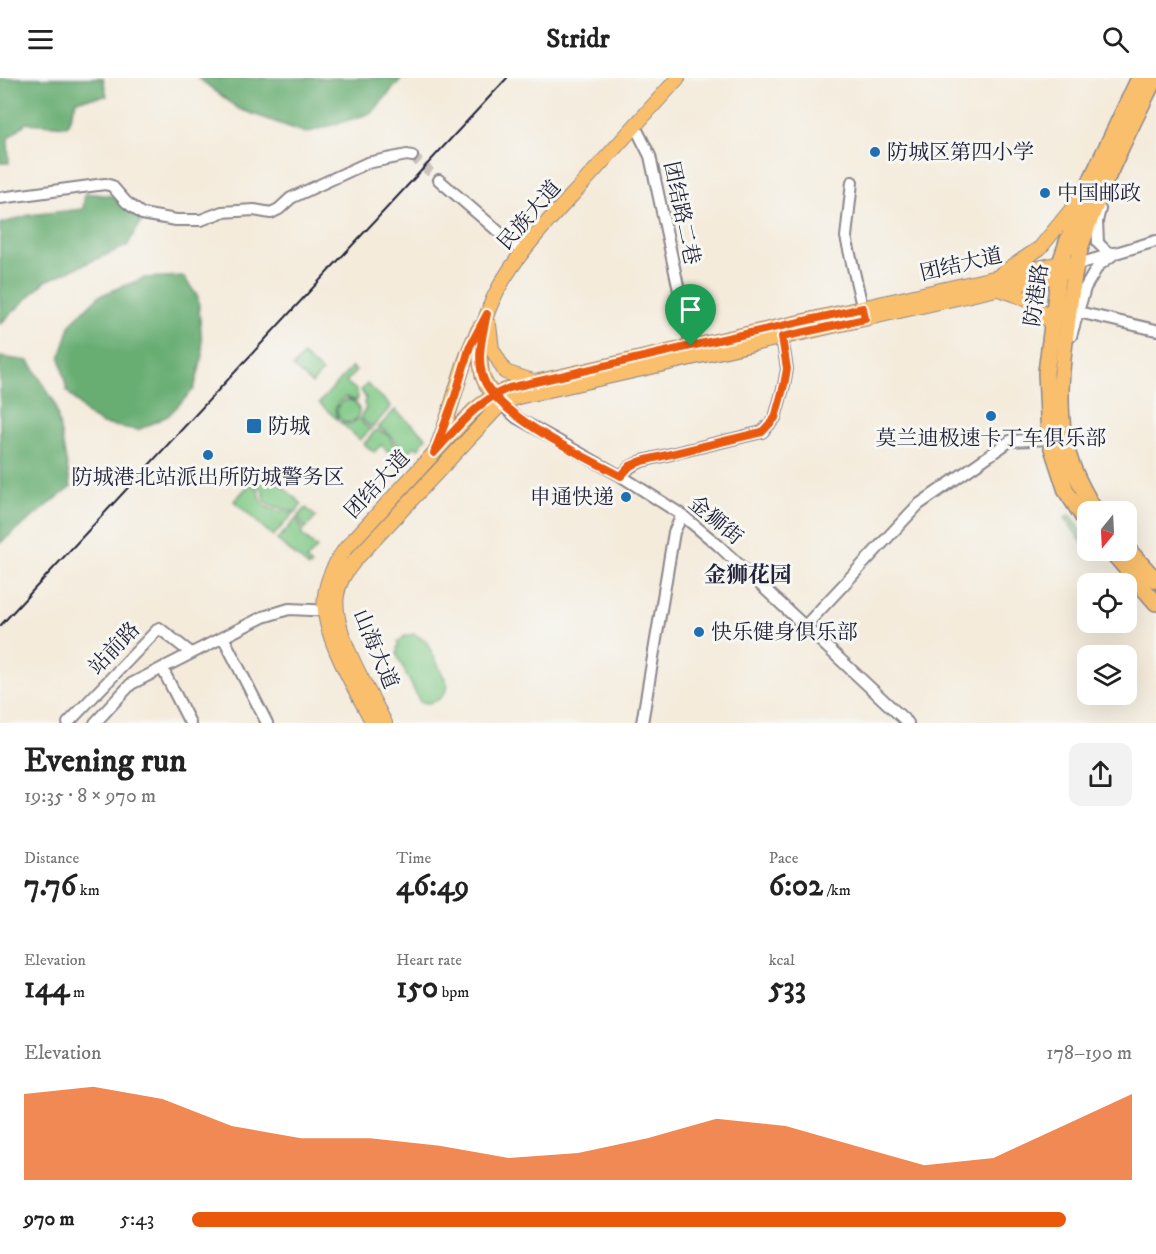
<!DOCTYPE html>
<html lang="en">
<head>
<meta charset="utf-8">
<style>
	:root { --surface:#fff; --page:#f2f2f2; --text:#222; --muted:#767676; --accent:#ea580c }
	body { margin:0; font-family:"IM FELL DW Pica","Noto Serif SC",serif; background:var(--page); color:var(--text); height:100vh; display:flex; flex-direction:column; font-size:22px; white-space:nowrap }
	* { box-sizing:border-box; margin:0 }
	p { font-size:20px; color:var(--muted) }
	.icon { flex:none; width:33px; height:33px; fill:none; stroke:currentColor; stroke-width:2; stroke-linecap:round; stroke-linejoin:round }
	.map { position:relative; height:645px; overflow:hidden }
	.side { display:flex; flex-direction:column; background:var(--surface); flex:1 }
	.side>* { flex:none }
	.needle { width:39px; rotate:198deg }
	.tools { position:absolute; left:1077px; top:423px; display:grid; gap:12px }
	.tools a { display:grid; place-items:center; width:60px; height:60px; border-radius:12px; background:var(--surface); box-shadow:0 6px 24px #0002; font-size:30px }
	.pin { position:absolute; display:grid; place-items:center; width:51px; height:51px; color:#fff; margin:-62px -26px; border-radius:50% 50% 50% 0; rotate:-45deg; box-shadow:0 0 6px #0007 }
	.pin .icon { rotate:45deg }
	.round { display:grid; place-items:center; flex:none; width:63px; height:63px; border-radius:12px; background:var(--page) }
	.head { display:flex; align-items:center; justify-content:space-between; height:102px; padding:0 24px }
	h1 { font-size:33px; font-weight:800; line-height:45px }
	.stats { display:grid; grid-template-columns:repeat(3,1fr); gap:9px; height:102px; padding:6px 24px }
	.stats div { display:grid; align-content:center }
	.stats b { font-size:30px; font-weight:800 }
	.stats small { font-size:16px; font-weight:400 }
	.stats p { font-size:16px }
	.chart { height:168px; padding:12px 24px }
	.chart p { display:flex; justify-content:space-between }
	.chart svg { width:100%; height:108px; margin-top:6px; fill:var(--accent); opacity:.7 }
	ul { padding:0 24px; list-style:none; font-size:20px }
	li { display:grid; grid-template-columns:96px 72px 1fr; align-items:center; height:45px }
	li i { height:15px; border-radius:8px; background:var(--accent) }
	header { display:flex; justify-content:space-between; align-items:center; height:78px; padding:0 24px; background:var(--surface); font-size:27px; font-weight:800 }
	.map>svg:first-child { display:block }
</style>
</head>
<body>
<header><svg class="icon" aria-label="menu" viewBox="0 0 24 24"><path d="M4 6h16M4 12h16M4 18h16"/></svg>Stridr<svg class="icon" aria-label="search" viewBox="0 0 24 24"><circle cx="10" cy="10" r="6"/><path d="M15 15l6 6"/></svg></header>
<div class="map">
<svg width="1156" height="645" viewBox="0 0 1156 645">
	<rect width="100%" height="100%" fill="#f6f6f2"/>
	<filter id="ink" filterUnits="userSpaceOnUse"><feTurbulence type="fractalNoise" baseFrequency=".0167" numOctaves="2"/><feDisplacementMap in="SourceGraphic" scale="12" xChannelSelector="R" yChannelSelector="G"/><feConvolveMatrix kernelMatrix="1 2 1 2 8 2 1 2 1" color-interpolation-filters="sRGB"/></filter>
	<filter id="wash" filterUnits="userSpaceOnUse"><feTurbulence type="fractalNoise" baseFrequency=".008" numOctaves="4" result="noise"/><feDisplacementMap in="SourceGraphic" scale="24" xChannelSelector="R" yChannelSelector="G"/><feGaussianBlur stdDeviation="1.35" result="paint"/><feColorMatrix in="noise" values="0 0 0 0 0 0 0 0 0 0 0 0 0 0 0 0 0 1.4 0 .05"/><feComposite in="paint" operator="in"/></filter>
	<g filter="url(#wash)">
		<rect width="100%" height="100%" fill="#f4ebdb"/>
		<path fill="#80c985" stroke="#517660" stroke-width="1.5" d="M303 277 322 294 312 306 293 289Z
			M352 289 356 293 346 304 355 311 358 318 357 323 345 319 338 324 335 332 338 342 319 325Z
			M367 306 391 328 373 349 365 345 361 338 366 330 364 325 366 320 361 312Z
			M337 333a11 11 0 1 1 22 0a11 11 0 1 1-22 0Z
			M395 332 426 359 418 371 414 368 406 377C393 366 395 356 378 350Z
			M360 340 364 347 371 351 360 362 340 344 351 346Z
			M376 352 388 357 398 374 394 379 381 367 374 374 364 366Z
			M263 391 302 426 295 435C285 428 274 432 265 423L263 413 253 403Z
			M251 405C261 411 258 418 264 426 271 435 284 431 293 436L273 458 234 423Z
			M306 430 316 439 305 451 298 438Z
			M1070 437 1087 461 1088 472 1095 473 1090 476 1065 440Z
			M297 440 303 453 301 456 317 470 306 482 312 487 309 489 277 462Z
			M414 556 426 563 448 607C444 621 434 627 420 624L397 577 398 564 405 558Z"/>
		<path fill="#68ad72" stroke="#456856" stroke-width="1.5" d="M0 0H103L107 18 77 22 67 48 26 45 8 60 9 85H0Z
			M198 0H402L372 35 306 55 239 31Z
			M85 115 112 118 143 141 127 168 46 203 0 246V146L29 137 83 131Z
			M183 198 198 219 203 277 194 311 168 338 138 352 102 346 89 338 67 313 60 280 71 245 99 218 144 200Z
			M0 279 29 283 55 325 71 409 0 465Z"/>
	</g>
	<g filter="url(#ink)">
		<g fill="none" stroke-linecap="round" stroke-linejoin="round">
			<path stroke="#cac3bb" stroke-width="10" stroke-dasharray="10 5" stroke-linecap="butt" d="M412 78 439 102"/>
			<defs>
				<path id="minor" d="M635 48 650 78 691 268
					M439 102 522 174
					M852 104 846 159 864 237
					M0 120 105 106 112 108 126 124 142 136 176 142H201L222 134 254 132 271 135 279 131 291 120 367 85 407 77 412 78
					M1075 187 1156 163
					M1078 234 1156 252
					M1071 258 1085 210 1098 188 1114 176 1106 173 1098 165 1097 143 1100 131
					M501 326 517 340 621 398 682 437 718 467 908 645
					M621 398 630 389 642 383 762 354 775 340 784 307 787 291 782 259
					M805 548 918 427 1010 363 1049 361
					M223 559 267 645
					M162 590 190 645
					M68 645 159 550 191 575
					M95 645 131 606 263 539 289 531 333 533
					M642 645 674 454 682 437"/>
				<path id="major" d="M1001 196 1040 170 1080 121
					M999 211C1025 219 1038 224 1052 248
					M489 247 492 271 505 294 533 303
					M498 322C492 315 483 305 482 295 467 220 541 152 586 102 617 68 647 34 678 0
					M438 366C454 328 460 285 480 249
					M373 645C357 614 328 567 325 533 322 511 333 488 345 471L474 332C498 313 505 311 535 304L1060 185 1075 187
					M385 645C369 613 331 553 337 517 339 503 347 492 356 481L501 326 518 319 1059 197 1066 193"/>
				<path id="highway" d="M1096 434C1082 411 1068 385 1064 358 1058 322 1062 284 1067 249 1071 215 1075 182 1087 150 1106 98 1131 49 1155 0
					M1088 447 1066 413 1049 361 1046 294 1060 185 1067 164 1086 112 1139 0
					M1126 469 1156 502
					M1110 472 1156 525"/>
			</defs>
			<use href="#minor" stroke="#8b868b" stroke-width="14"/>
			<use href="#major" stroke="#8b868b" stroke-width="16"/>
			<use href="#highway" stroke="#8b868b" stroke-width="18"/>
			<use href="#minor" stroke="#fff" stroke-width="10"/>
			<use href="#major" stroke="#f9bf6d" stroke-width="14"/>
			<use href="#highway" stroke="#f9bf6d" stroke-width="15"/>
			<path stroke="#22223b" stroke-width="2" d="M0 548 507 0"/>
		</g>
	</g>
	<g fill="none" stroke-linecap="round" stroke-linejoin="round" filter="url(#ink)">
		<defs>
			<path id="route" d="M691 268 509 310C477 323 457 350 434 375L455 318 470 268 487 236C483 255 477 277 482 296 491 336 586 379 621 398L630 388 642 383 762 354 775 340 784 307 787 291 782 259 865 241 863 230 691 268"/>
		</defs>
		<use href="#route" stroke="#fff" stroke-width="12"/>
		<use href="#route" stroke="#ea580c" stroke-width="8"/>
	</g>
	<g fill="#1f6fb2" stroke="#f6f6f2" stroke-width="2">
		<circle cx="875" cy="74" r="6"/>
		<circle cx="1045" cy="115" r="6"/>
		<circle cx="991" cy="338" r="6"/>
		<rect x="246" y="340" width="16" height="16" rx="3"/>
		<circle cx="208" cy="377" r="6"/>
		<circle cx="626" cy="419" r="6"/>
		<circle cx="699" cy="554" r="6"/>
	</g>
	<g text-anchor="middle" stroke-width="6" stroke-linejoin="round" paint-order="stroke">
		<g font-size="21" fill="#22223b" stroke="#f6f6f2" text-anchor="start">
			<text x="887" y="81">防城区第四小学</text>
			<text x="1057" y="122">中国邮政</text>
			<text x="268" y="355">防城</text>
			<text x="991" y="367" text-anchor="middle">莫兰迪极速卡丁车俱乐部</text>
			<text x="208" y="406" text-anchor="middle">防城港北站派出所防城警务区</text>
			<text x="614" y="426" text-anchor="end">申通快递</text>
			<text x="711" y="561">快乐健身俱乐部</text>
		</g>
		<g font-size="21" fill="#22223b" stroke="#f6f6f2">
			<text transform="translate(682 135) rotate(78)" y="7">团结路二巷</text>
			<text transform="translate(529 137) rotate(-49)" y="7">民族大道</text>
			<text transform="translate(961 186) rotate(-13)" y="7">团结大道</text>
			<text transform="translate(1036 217) rotate(-82)" y="7">防港路</text>
			<text transform="translate(377 406) rotate(-47)" y="7">团结大道</text>
			<text transform="translate(716 442) rotate(40)" y="7">金狮街</text>
			<text transform="translate(114 570) rotate(-46)" y="7">站前路</text>
			<text transform="translate(376 571) rotate(67)" y="7">山海大道</text>
		</g>
		<g font-size="22" font-weight="bold" fill="#22223b" stroke="#f6f6f2">
			<text x="748" y="504">金狮花园</text>
		</g>
	</g>
</svg>
<div class="tools">
<a><svg class="needle" viewBox="-14 -14 28 28"><path d="M0-13l5 13h-10z" fill="#e53935"/><path d="M0 13l5-13h-10z" fill="#767676"/></svg></a>
<a><svg class="icon" aria-label="locate" viewBox="0 0 24 24"><circle cx="12" cy="12" r="6"/><path d="M12 2v4M12 18v4M2 12h4M18 12h4"/></svg></a>
<a><svg class="icon" aria-label="layers" viewBox="0 0 24 24"><path d="M12 4l9 5-9 5-9-5zM3 14l9 5 9-5"/></svg></a>
</div>
<div class="pin" style="left:691px;top:268px;background:#1e9e55"><svg class="icon" aria-label="arrive" viewBox="0 0 24 24"><path d="M6 21V4h12l-3 4 3 4H6"/></svg></div>
</div>
<section class="side">
<div class="head"><div><h1>Evening run</h1><p>19:35 · 8 × 970 m</p></div><a class="round"><svg class="icon" aria-label="share" viewBox="0 0 24 24"><path d="M12 15V3M7 8l5-5 5 5M5 13v7h14v-7"/></svg></a></div>
<div class="stats">
<div><p>Distance</p><b>7.76<small> km</small></b></div>
<div><p>Time</p><b>46:49</b></div>
<div><p>Pace</p><b>6:02<small> /km</small></b></div>
</div>
<div class="stats">
<div><p>Elevation</p><b>144<small> m</small></b></div>
<div><p>Heart rate</p><b>150<small> bpm</small></b></div>
<div><p>kcal</p><b>533</b></div>
</div>
<div class="chart"><p><span>Elevation</span>178–190 m</p>
<svg viewBox="0 0 160 44" preserveAspectRatio="none"><path d="M0 44V9L10 6L20 11L30 22L40 27L50 27L60 30L70 35L80 33L90 27L100 19L110 22L120 30L130 38L140 35L150 22L160 9V44z"/></svg>
</div>
<ul>
<li><b>970 m</b>5:43<i style="width:93%"></i></li>
</ul>
</section>
</body>
</html>
